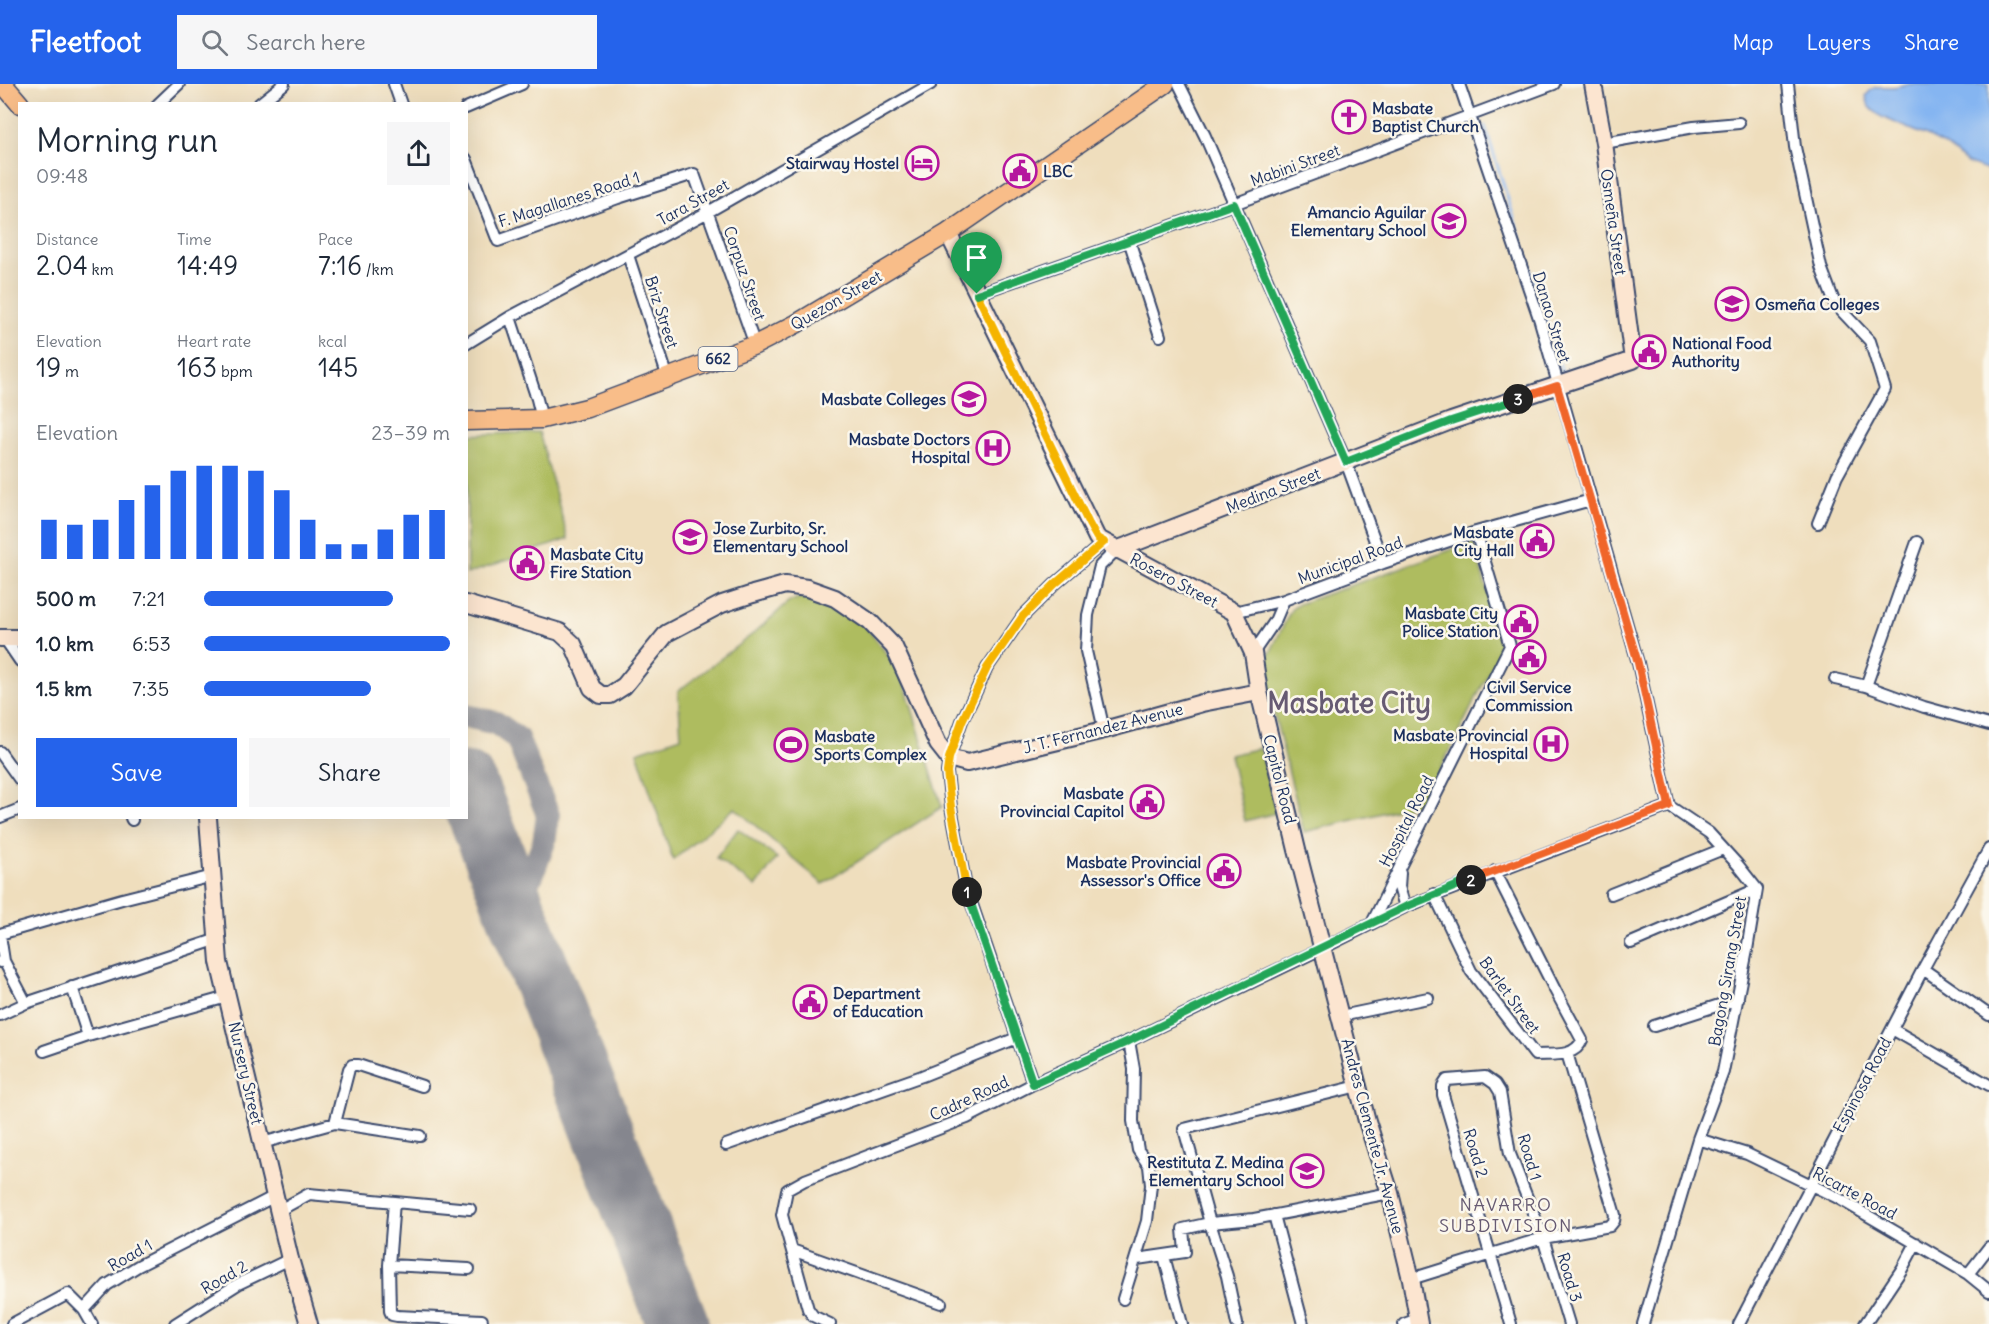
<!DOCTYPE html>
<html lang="en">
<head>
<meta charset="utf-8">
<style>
	:root { --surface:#fff; --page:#f6f6f7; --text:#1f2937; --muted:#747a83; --accent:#2563eb }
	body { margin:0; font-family:Delius,sans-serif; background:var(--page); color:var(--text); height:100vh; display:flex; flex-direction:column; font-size:22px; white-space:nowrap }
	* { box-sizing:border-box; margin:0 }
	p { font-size:20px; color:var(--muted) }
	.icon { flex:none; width:33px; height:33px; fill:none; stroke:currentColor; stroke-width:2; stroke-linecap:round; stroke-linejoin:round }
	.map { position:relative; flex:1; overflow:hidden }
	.sheet { position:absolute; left:18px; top:18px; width:450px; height:717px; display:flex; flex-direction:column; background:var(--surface); border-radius:0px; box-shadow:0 6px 24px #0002 }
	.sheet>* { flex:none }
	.pin { position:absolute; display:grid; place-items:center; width:51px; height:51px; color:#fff; margin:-62px -26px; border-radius:50% 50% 50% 0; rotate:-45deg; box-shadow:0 0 6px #0007 }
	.pin .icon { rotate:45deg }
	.km { position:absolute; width:30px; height:30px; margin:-15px; border-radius:50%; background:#222; color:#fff; font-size:16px; line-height:30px; text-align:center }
	.round { display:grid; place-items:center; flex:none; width:63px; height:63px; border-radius:0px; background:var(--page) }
	.head { display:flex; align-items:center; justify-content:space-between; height:102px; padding:0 18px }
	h1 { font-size:33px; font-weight:600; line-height:45px }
	.stats { display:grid; grid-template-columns:repeat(3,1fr); gap:9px; height:102px; padding:6px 18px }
	.stats div { display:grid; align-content:center }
	.stats b { font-size:26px; font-weight:600 }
	.stats small { font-size:16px; font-weight:400 }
	.stats p { font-size:16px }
	.chart { height:168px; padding:12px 18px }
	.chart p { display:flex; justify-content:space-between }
	.chart svg { width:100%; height:108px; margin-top:6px; stroke:var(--accent); stroke-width:6 }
	.action { display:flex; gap:12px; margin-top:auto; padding:12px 18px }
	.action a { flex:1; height:69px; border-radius:0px; background:var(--accent); color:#fff; font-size:24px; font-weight:600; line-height:69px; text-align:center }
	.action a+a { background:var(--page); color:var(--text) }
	ul { padding:0 18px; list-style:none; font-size:20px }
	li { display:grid; grid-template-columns:96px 72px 1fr; align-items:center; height:45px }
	li i { height:15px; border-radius:8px; background:var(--accent) }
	header { display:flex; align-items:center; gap:36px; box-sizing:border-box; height:84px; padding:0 30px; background:var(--accent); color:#fff }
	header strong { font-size:28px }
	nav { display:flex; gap:33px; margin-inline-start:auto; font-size:21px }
	.search { width:420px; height:54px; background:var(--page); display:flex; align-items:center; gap:15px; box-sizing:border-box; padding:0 21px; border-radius:0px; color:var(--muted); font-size:22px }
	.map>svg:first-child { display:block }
</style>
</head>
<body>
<header>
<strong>Fleetfoot</strong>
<div class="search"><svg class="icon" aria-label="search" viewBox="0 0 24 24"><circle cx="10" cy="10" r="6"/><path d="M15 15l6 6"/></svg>Search here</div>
<nav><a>Map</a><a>Layers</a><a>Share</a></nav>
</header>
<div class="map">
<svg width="1989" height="1240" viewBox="0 0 1989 1240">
	<rect width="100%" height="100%" fill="#fbf7ec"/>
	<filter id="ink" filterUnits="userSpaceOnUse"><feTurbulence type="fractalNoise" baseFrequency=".0167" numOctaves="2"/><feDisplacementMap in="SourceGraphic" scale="12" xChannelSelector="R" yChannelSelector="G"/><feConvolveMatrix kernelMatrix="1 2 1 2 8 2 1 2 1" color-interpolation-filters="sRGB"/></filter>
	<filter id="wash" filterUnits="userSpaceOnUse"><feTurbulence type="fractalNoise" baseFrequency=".008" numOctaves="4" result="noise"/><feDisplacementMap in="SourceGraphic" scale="24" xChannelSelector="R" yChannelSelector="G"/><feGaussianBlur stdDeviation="1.35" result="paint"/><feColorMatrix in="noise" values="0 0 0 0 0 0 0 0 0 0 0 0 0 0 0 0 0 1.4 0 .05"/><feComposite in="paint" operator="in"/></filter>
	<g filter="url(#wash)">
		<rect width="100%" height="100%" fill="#efdebd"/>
		<path fill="#aebc5e" stroke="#64765e" stroke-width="1.5" d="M539 348 568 455 467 490V351Z
			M1473 458 1503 561 1423 719 1304 748 1261 578 1270 569 1292 524 1296 521Z
			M806 511 860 535 901 588 942 723 823 800 735 724 673 776 637 668 681 653 678 607 754 549 789 518Z
			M1260 664 1276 729 1245 737 1230 671Z
			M738 745 777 774 756 803 716 774Z"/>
		<path fill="#85b5f1" stroke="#5072a8" stroke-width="1.5" d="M1907 0H1989V87L1967 79 1945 61 1927 52 1882 33 1869 23 1866 12C1874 0 1879 3 1892 3 1897 3 1902 1 1907 0Z"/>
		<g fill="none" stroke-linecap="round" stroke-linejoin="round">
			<path stroke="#85b5f1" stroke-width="3" d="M1485 42 1564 294"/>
			<path stroke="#85868e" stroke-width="24" d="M466 632 496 639 517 654 548 731 544 758 532 791 516 812 514 819
				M502 790 519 795 532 791"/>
			<path stroke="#85868e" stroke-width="62" d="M466 699 678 1240"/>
		</g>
	</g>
	<g filter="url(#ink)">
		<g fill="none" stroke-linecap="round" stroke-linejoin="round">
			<defs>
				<path id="street" d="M394 0 401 20
					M1179 0 1205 52 1346 378 1383 479
					M1459 0 1540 237 1638 579 1669 722
					M1788 0 1795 63 1821 183 1835 220 1870 257 1885 305 1837 392 1818 439
					M158 20 179 0
					M259 20 284 0
					M466 24 522 0
					M1604 59 1694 43 1739 39
					M466 75 498 157 618 114 694 90 755 261
					M1129 156 1160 252
					M628 171 668 294
					M977 210 1234 120 1554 0
					M510 233 537 315 542 335
					M466 260 510 233 708 128 931 0
					M1234 528 1284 516 1383 479 1476 448 1591 416
					M3 552 20 577
					M1253 569 1275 537 1284 516
					M1835 595 1866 602 1924 623 1989 641
					M1866 602 1917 458
					M1104 646 1086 567 1088 531 1100 482 1116 466
					M0 668 20 696
					M0 733 20 725
					M131 734 132 736
					M1400 789 1399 803 1405 823
					M1434 810 1471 887 1535 971C1552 970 1575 974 1582 956L1555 906 1495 787
					M1611 810 1723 765
					M1372 839 1510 562 1476 448
					M0 850 122 815 213 792
					M0 851 4 877 0 878
					M1631 859 1757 805
					M4 877 26 919
					M1923 885 1989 931
					M72 903 88 952
					M0 931 26 919 218 855
					M1341 932 1428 914
					M1654 942 1738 915
					M1892 945 1989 1001
					M44 967 88 952 227 913
					M1567 969 1615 1131 1614 1137 1610 1142 1543 1154 1569 1240
					M1033 1000 966 803 951 723 947 688 949 674 962 637 987 584 1023 532 1055 500 1104 458
					M335 1039 349 985 352 981H358L422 1002
					M1698 1055 1747 1070 1836 1113 1968 1190 1989 1207
					M262 1059 335 1039 420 1052
					M726 1061 922 992 1017 954
					M394 1118 389 1181 390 1227 392 1231 397 1232 482 1236
					M278 1127 309 1110 470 1125
					M1274 1131 1303 1240
					M792 1166 941 1219
					M1164 1172 1182 1240
					M1137 1175 1185 1168 1183 1145 1210 1139 1184 1045 1358 1002
					M389 1181 469 1185
					M1968 1190 1989 1163
					M1411 1195 1543 1154 1510 1070 1500 1008 1495 1000 1485 993 1447 996 1443 1002V1011L1511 1240
					M1123 1215 1147 1137 1151 1101 1149 1082 1138 1066 1133 1037 1134 985 1129 957
					M84 1226 92 1240
					M12 1240 68 1210 84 1226 107 1201 138 1182 275 1112
					M175 1240 238 1200 290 1175
					M830 1240 813 1232 808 1225 782 1131 787 1106 805 1096 967 1034 1033 1000 1129 957 1323 864 1405 823 1669 722
					M1237 1240 1227 1192 1210 1139 1254 1135 1390 1109
					M1404 1240 1418 1235
					M1643 1240 1698 1055 1723 988 1747 866 1757 805 1738 781 1709 749 1669 722
					M1739 1240 1923 885 1989 765
					M1865 1240 1902 1185 1916 1159"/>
				<path id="secondary" d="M948 149 1097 454 1234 528 1253 569 1259 608 1297 766 1367 1037 1390 1109 1411 1195 1419 1240
					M1116 466 1451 337 1633 276 1604 59 1593 0
					M466 520 560 548 573 560 592 604 601 611H610L624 602 667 549 722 520 753 510 785 501 807 504 835 514 870 538 894 563 938 660 949 674 967 679 1104 646 1202 619 1259 608
					M0 554H20
					M208 734 219 878 290 1175 309 1240"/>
				<path id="primary" d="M3 0 20 20
					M466 337 542 335 587 324 755 261 796 240 948 149 1165 0"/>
			</defs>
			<use href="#street" stroke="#3b496c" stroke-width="14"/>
			<use href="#secondary" stroke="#3b496c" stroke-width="20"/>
			<use href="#primary" stroke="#3b496c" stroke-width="21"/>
			<use href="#street" stroke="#fff" stroke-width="10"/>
			<use href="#secondary" stroke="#fce5d0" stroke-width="16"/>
			<use href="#primary" stroke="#f8bd89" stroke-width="18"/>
		</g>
	</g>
	<g fill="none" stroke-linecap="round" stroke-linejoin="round" filter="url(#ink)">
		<defs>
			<path id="split-1" d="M967 808 951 723 947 688 949 674 962 637 987 584 1023 532 1055 500 1104 458 1097 454 1089 440 977 210"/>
			<path id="split-2" d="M967 808 1033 1000 1129 957 1405 823 1471 796"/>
			<path id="split-3" d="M1471 796 1669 722 1638 579 1557 302 1518 315"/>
			<path id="split-4" d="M977 210 1234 120 1346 378 1451 337 1518 315"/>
		</defs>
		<use href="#split-1" stroke="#fff" stroke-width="12"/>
		<use href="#split-2" stroke="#fff" stroke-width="12"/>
		<use href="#split-3" stroke="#fff" stroke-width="12"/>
		<use href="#split-4" stroke="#fff" stroke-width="12"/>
		<use href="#split-1" stroke="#f5b400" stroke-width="8"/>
		<use href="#split-2" stroke="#22a559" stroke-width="8"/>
		<use href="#split-3" stroke="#f0652b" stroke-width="8"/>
		<use href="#split-4" stroke="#22a559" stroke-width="8"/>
	</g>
	<defs>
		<symbol id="church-ring" viewBox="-11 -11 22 22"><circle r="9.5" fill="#fbf7ec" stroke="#b5179e" stroke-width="1.5"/><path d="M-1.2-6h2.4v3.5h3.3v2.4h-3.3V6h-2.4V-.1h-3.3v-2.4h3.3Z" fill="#b5179e"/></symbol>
		<symbol id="hotel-ring" viewBox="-11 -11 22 22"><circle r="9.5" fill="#fbf7ec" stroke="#b5179e" stroke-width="1.5"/><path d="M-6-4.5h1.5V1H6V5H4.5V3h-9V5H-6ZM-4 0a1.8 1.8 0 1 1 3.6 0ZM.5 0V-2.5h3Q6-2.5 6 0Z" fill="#b5179e"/></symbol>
		<symbol id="civic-ring" viewBox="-11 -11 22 22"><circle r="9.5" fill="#fbf7ec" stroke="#b5179e" stroke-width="1.5"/><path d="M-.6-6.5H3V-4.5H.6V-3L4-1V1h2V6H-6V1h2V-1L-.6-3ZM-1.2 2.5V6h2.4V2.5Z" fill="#b5179e"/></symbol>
		<symbol id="school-ring" viewBox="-11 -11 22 22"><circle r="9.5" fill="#fbf7ec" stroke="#b5179e" stroke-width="1.5"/><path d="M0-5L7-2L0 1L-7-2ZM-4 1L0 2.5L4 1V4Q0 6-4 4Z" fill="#b5179e"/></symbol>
		<symbol id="university-ring" viewBox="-11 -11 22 22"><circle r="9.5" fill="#fbf7ec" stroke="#b5179e" stroke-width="1.5"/><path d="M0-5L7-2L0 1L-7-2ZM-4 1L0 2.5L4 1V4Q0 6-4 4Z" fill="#b5179e"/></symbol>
		<symbol id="hospital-ring" viewBox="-11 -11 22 22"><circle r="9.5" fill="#fbf7ec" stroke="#b5179e" stroke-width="1.5"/><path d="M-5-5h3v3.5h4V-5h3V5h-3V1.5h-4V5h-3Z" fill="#b5179e"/></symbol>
		<symbol id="stadium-ring" viewBox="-11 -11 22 22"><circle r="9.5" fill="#fbf7ec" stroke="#b5179e" stroke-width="1.5"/><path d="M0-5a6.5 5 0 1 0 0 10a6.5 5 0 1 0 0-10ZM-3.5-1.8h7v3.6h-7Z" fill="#b5179e"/></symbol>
	</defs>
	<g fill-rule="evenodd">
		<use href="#church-ring" x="1330" y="14" width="38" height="38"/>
		<use href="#hotel-ring" x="903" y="60" width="38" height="38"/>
		<use href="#civic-ring" x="1001" y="68" width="38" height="38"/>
		<use href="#school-ring" x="1430" y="118" width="38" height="38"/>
		<use href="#university-ring" x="1713" y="201" width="38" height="38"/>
		<use href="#civic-ring" x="1630" y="249" width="38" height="38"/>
		<use href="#university-ring" x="950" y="296" width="38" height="38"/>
		<use href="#hospital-ring" x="974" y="345" width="38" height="38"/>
		<use href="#school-ring" x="671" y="434" width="38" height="38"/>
		<use href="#civic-ring" x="1518" y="438" width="38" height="38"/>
		<use href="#civic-ring" x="508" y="460" width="38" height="38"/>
		<use href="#civic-ring" x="1502" y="519" width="38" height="38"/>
		<use href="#civic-ring" x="1510" y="554" width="38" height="38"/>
		<use href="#hospital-ring" x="1532" y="641" width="38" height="38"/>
		<use href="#stadium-ring" x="772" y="642" width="38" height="38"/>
		<use href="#civic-ring" x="1128" y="699" width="38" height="38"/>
		<use href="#civic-ring" x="1205" y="768" width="38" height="38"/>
		<use href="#civic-ring" x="791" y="899" width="38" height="38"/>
		<use href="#school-ring" x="1288" y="1068" width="38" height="38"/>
	</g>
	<g text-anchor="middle" stroke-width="5" stroke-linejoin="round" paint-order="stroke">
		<rect fill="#fbf7ec" stroke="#5e6b89" stroke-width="1.5" x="698.5" y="263" width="39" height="24" rx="4.5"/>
		<g font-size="15" font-weight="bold" fill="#1b2f5e">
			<text x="718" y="280">662</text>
		</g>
		<g font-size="16" font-weight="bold" fill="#1b2f5e" stroke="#fbf7ec" text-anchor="end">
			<text x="1372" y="30" text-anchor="start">Masbate<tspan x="1372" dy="18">Baptist Church</tspan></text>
			<text x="899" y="85">Stairway Hostel</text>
			<text x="1043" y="93" text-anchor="start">LBC</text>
			<text x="1426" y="134">Amancio Aguilar<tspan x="1426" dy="18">Elementary School</tspan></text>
			<text x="1755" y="226" text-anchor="start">Osmeña Colleges</text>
			<text x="1672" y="265" text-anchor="start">National Food<tspan x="1672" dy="18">Authority</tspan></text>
			<text x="946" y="321">Masbate Colleges</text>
			<text x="970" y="361">Masbate Doctors<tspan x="970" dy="18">Hospital</tspan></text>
			<text x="713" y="450" text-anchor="start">Jose Zurbito, Sr.<tspan x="713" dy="18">Elementary School</tspan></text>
			<text x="1514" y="454">Masbate<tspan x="1514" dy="18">City Hall</tspan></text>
			<text x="550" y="476" text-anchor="start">Masbate City<tspan x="550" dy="18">Fire Station</tspan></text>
			<text x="1498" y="535">Masbate City<tspan x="1498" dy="18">Police Station</tspan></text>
			<text x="1529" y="609" text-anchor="middle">Civil Service<tspan x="1529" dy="18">Commission</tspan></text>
			<text x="1528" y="657">Masbate Provincial<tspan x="1528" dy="18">Hospital</tspan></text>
			<text x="814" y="658" text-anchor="start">Masbate<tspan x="814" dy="18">Sports Complex</tspan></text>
			<text x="1124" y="715">Masbate<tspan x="1124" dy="18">Provincial Capitol</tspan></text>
			<text x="1201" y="784">Masbate Provincial<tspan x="1201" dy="18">Assessor's Office</tspan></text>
			<text x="833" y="915" text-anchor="start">Department<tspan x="833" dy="18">of Education</tspan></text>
			<text x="1284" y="1084">Restituta Z. Medina<tspan x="1284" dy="18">Elementary School</tspan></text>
		</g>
		<g font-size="16" fill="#1b2f5e" stroke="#fbf7ec">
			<text transform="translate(1295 81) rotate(-20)" y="6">Mabini Street</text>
			<text transform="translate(569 115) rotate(-18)" y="6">F. Magallanes Road 1</text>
			<text transform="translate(693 118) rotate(-29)" y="6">Tara Street</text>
			<text transform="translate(1614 138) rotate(82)" y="6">Osmeña Street</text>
			<text transform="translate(745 189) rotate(71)" y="6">Corpuz Street</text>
			<text transform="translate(836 216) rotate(-30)" y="6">Quezon Street</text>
			<text transform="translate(662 228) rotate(72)" y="6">Briz Street</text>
			<text transform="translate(1552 233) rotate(73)" y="6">Danao Street</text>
			<text transform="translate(1273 406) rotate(-21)" y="6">Medina Street</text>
			<text transform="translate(1350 476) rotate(-20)" y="6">Municipal Road</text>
			<text transform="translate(1174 496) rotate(28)" y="6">Rosero Street</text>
			<text transform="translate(1103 644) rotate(-14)" y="6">J. T. Fernandez Avenue</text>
			<text transform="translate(1280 695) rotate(76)" y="6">Capitol Road</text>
			<text transform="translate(1406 737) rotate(-63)" y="6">Hospital Road</text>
			<text transform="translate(1727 887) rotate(-80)" y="6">Bagong Sirang Street</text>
			<text transform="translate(1510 911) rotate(54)" y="6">Barlet Street</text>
			<text transform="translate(246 989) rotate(77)" y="6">Nursery Street</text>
			<text transform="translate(1862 1001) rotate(-62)" y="6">Espinosa Road</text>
			<text transform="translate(969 1014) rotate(-25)" y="6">Cadre Road</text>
			<text transform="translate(1373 1052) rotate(75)" y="6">Andres Clemente Jr. Avenue</text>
			<text transform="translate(1476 1069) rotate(73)" y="6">Road 2</text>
			<text transform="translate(1530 1073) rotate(73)" y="6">Road 1</text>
			<text transform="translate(1855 1109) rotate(28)" y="6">Ricarte Road</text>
			<text transform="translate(130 1171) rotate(-30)" y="6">Road 1</text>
			<text transform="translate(224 1193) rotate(-30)" y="6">Road 2</text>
			<text transform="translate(1570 1193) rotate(73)" y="6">Road 3</text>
		</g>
		<g font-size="18" letter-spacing="1.5" fill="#675b73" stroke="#fbf7ec">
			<text x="1506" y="1127">NAVARRO<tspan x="1506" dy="21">SUBDIVISION</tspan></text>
		</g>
		<g font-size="28" font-weight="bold" fill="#675b73" stroke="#fbf7ec">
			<text x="1349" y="629">Masbate City</text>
		</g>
	</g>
</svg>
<div class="pin" style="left:977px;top:210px;background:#1e9e55"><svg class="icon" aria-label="arrive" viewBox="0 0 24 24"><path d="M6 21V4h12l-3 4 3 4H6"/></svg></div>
<b class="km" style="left:967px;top:808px">1</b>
<b class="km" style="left:1471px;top:796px">2</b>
<b class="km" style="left:1518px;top:315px">3</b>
<section class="sheet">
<div class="head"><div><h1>Morning run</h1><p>09:48</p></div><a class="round"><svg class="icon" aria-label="share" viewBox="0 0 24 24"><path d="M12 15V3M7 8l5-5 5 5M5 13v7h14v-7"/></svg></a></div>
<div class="stats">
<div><p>Distance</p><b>2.04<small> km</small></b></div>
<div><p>Time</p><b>14:49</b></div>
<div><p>Pace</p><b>7:16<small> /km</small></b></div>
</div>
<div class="stats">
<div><p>Elevation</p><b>19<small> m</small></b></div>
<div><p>Heart rate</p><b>163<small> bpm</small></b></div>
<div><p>kcal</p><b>145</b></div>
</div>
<div class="chart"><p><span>Elevation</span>23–39 m</p>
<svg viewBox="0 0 160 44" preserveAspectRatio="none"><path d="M5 44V28M15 44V30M25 44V28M35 44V20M45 44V14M55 44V8M65 44V6M75 44V6M85 44V8M95 44V16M105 44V28M115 44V38M125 44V38M135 44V32M145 44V26M155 44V24"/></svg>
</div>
<ul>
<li><b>500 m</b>7:21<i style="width:77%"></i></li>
<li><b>1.0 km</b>6:53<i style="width:100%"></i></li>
<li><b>1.5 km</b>7:35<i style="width:68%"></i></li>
</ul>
<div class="action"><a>Save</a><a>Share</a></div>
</section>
</div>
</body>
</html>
